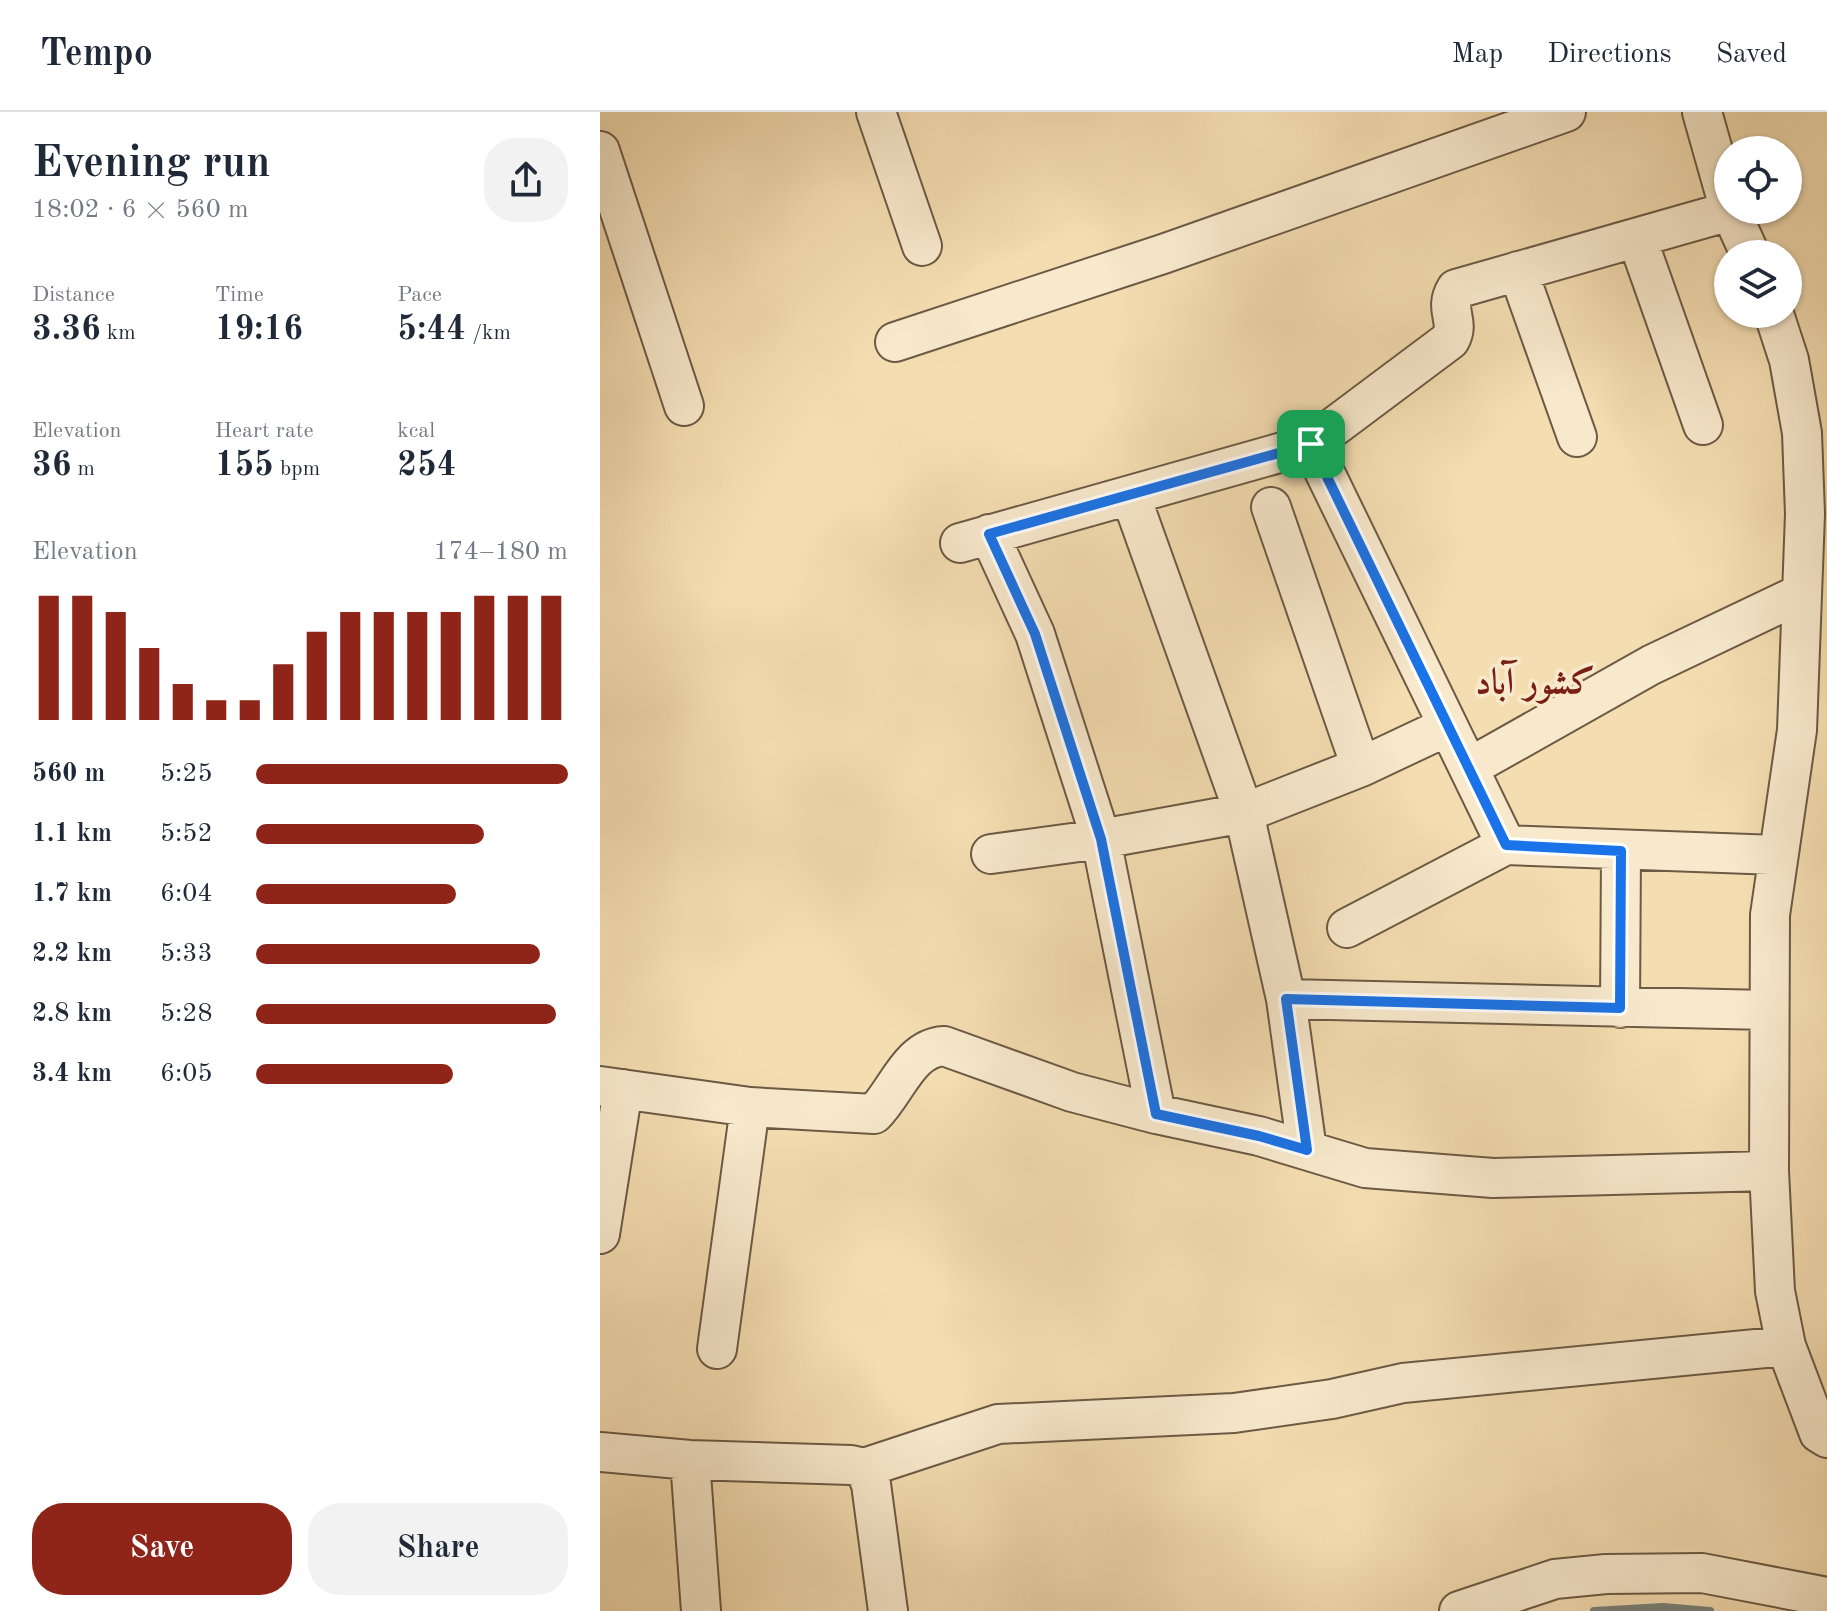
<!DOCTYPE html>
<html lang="en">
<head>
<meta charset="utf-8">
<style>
	:root { --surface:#fff; --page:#f2f2f3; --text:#1f2937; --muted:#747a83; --line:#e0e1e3; --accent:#8f2418 }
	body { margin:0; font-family:"Old Standard TT",Amiri,serif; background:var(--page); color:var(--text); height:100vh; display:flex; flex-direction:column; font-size:30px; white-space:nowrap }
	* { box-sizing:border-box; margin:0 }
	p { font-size:26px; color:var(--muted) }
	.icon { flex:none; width:44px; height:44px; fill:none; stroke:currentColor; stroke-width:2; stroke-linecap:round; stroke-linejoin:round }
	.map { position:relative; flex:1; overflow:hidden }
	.panel { display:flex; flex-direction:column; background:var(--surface); width:600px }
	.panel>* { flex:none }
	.tools { position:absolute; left:1114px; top:24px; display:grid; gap:16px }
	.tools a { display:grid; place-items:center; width:88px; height:88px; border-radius:50%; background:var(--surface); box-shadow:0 2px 6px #0004; font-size:40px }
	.pin { position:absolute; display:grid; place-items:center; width:68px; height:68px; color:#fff; margin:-34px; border-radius:16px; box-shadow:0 4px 12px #0006 }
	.round { display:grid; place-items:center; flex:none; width:84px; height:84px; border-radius:32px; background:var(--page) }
	.headline { display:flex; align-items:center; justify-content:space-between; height:136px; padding:0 32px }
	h1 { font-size:44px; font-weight:600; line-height:60px }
	.figures { display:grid; grid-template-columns:repeat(3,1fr); gap:12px; height:136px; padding:8px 32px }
	.figures div { display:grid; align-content:center }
	.figures b { font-size:34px; font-weight:600 }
	.figures small { font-size:22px; font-weight:400 }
	.figures p { font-size:22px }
	.chart { height:224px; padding:16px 32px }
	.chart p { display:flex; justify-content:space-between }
	.chart svg { width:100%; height:144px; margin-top:8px; stroke:var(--accent); stroke-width:6 }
	.cta { display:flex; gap:16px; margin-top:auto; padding:16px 32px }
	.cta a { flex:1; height:92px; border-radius:32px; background:var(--accent); color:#fff; font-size:32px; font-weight:600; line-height:92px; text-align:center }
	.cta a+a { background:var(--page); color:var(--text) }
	ul { padding:0 32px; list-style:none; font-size:26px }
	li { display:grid; grid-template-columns:128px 96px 1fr; align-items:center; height:60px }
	li i { height:20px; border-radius:10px; background:var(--accent) }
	header { display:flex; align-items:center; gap:48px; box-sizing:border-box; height:112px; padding:0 40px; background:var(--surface); border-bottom:2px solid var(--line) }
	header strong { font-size:38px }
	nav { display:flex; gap:44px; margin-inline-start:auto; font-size:28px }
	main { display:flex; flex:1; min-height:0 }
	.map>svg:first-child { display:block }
</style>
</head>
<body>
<header>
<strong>Tempo</strong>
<nav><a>Map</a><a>Directions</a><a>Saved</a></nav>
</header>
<main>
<section class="panel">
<div class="headline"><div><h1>Evening run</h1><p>18:02 · 6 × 560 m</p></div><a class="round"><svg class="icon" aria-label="share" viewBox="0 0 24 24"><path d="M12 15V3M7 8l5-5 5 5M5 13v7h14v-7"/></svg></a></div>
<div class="figures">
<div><p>Distance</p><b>3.36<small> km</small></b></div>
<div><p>Time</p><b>19:16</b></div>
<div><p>Pace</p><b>5:44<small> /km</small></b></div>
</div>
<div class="figures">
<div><p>Elevation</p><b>36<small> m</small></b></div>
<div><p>Heart rate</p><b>155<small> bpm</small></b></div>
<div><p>kcal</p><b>254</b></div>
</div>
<div class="chart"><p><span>Elevation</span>174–180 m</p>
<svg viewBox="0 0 160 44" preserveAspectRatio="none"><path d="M5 44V6M15 44V6M25 44V11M35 44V22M45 44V33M55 44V38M65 44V38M75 44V27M85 44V17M95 44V11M105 44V11M115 44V11M125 44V11M135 44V6M145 44V6M155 44V6"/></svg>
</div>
<ul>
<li><b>560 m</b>5:25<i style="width:100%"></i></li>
<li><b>1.1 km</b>5:52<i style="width:73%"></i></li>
<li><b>1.7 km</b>6:04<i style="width:64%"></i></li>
<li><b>2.2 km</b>5:33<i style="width:91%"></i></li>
<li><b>2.8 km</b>5:28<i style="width:96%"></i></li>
<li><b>3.4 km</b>6:05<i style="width:63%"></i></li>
</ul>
<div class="cta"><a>Save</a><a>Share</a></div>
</section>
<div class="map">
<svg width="1227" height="1499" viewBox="0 0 1227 1499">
	<rect width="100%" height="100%" fill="#f4ddb1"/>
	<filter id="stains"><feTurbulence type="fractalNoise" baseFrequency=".0025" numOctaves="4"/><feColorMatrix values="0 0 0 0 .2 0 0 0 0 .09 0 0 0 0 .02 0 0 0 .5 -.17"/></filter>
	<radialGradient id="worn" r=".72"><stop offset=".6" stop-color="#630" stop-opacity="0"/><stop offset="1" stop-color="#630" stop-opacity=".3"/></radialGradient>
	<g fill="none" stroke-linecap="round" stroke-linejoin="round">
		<path stroke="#78827a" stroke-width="8" d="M994 1499 1063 1495 1110 1499"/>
		<defs>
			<path id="minor" d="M276 0 322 134
				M1102 0 1128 92
				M0 39 84 294
				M1130 98 1150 142
				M1037 126 1103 313
				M918 159 977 325
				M1174 202 1189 248 1202 321 1205 402 1197 618 1170 803 1169 1059 1175 1179 1186 1234 1219 1321 1227 1326
				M295 230 563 142 966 0
				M711 332 906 733 1177 743
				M531 385 644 701 686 887 707 1038
				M671 395 761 655
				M389 422 435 522 501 727 556 1002
				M360 431 711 332 850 228C861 209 843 198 856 177L1130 99
				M870 655 1051 553 1200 482
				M391 742 501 727 644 701 761 655 848 614
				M747 816 906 733
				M686 887 1168 898
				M1020 896 1021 739
				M0 974 150 995 274 1002C297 979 309 936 344 934L472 980 556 1002 659 1024 765 1056 893 1066 1169 1059
				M0 1122 23 977
				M117 1237 150 995
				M0 1340 90 1348 251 1353 264 1356 398 1312 634 1301 732 1287 803 1271 1186 1234
				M90 1348 101 1499
				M264 1356 271 1372 288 1499
				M859 1499 955 1467 1006 1462 1102 1461 1227 1485"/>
		</defs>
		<use href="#minor" stroke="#6c5a45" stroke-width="42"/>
		<use href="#minor" stroke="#f8e9cc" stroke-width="38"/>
	</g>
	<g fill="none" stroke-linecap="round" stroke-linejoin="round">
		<defs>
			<path id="route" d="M711 332 906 733 1021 739 1020 896 686 887 707 1038 659 1024 556 1002 501 727 435 522 389 422Z"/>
		</defs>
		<use href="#route" stroke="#fff" stroke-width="16"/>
		<use href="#route" stroke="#1a73e8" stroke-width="10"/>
	</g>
	<g text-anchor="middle" stroke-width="7" stroke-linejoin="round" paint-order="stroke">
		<g font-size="36" font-weight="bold" fill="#7a1f14" stroke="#f8e9cc">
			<text x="935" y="581">کشور آباد</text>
		</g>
	</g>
	<rect width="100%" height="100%" filter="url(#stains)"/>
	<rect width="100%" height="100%" fill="url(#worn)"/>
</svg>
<div class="tools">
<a><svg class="icon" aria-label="locate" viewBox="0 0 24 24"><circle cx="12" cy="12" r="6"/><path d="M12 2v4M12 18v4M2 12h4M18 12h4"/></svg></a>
<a><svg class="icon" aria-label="layers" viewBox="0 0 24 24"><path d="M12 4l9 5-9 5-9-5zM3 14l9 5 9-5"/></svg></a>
</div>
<div class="pin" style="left:711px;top:332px;background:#1e9e55"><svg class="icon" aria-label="arrive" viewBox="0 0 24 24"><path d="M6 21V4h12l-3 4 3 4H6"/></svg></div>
</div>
</main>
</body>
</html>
